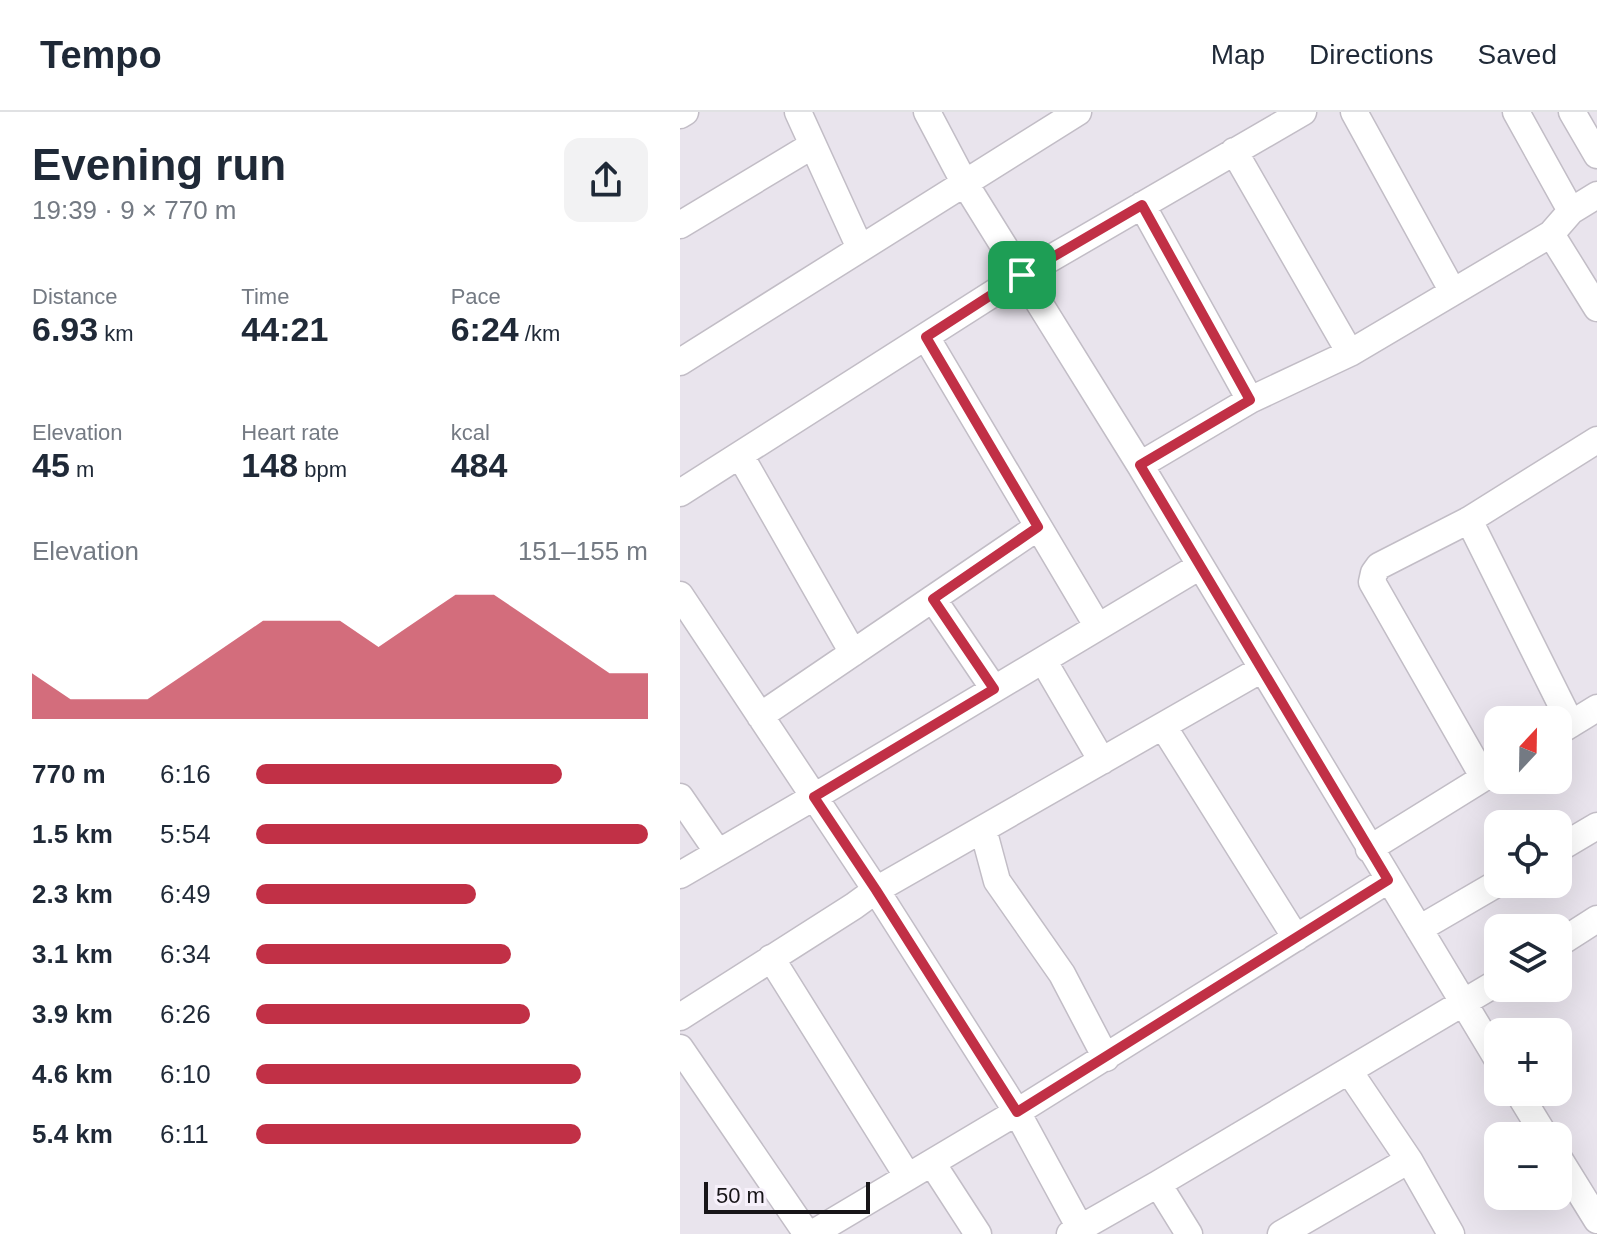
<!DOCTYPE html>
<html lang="en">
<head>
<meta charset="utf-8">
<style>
	:root { --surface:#fff; --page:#f2f2f3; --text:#1f2937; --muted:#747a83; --line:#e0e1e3; --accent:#c13046 }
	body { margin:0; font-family:Helvetica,sans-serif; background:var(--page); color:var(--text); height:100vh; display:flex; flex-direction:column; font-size:30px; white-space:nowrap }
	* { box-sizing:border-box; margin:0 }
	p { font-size:26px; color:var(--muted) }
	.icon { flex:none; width:44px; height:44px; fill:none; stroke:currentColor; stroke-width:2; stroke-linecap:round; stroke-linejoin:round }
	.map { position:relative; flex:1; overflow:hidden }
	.panel { display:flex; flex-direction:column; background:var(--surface); width:680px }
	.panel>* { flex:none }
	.needle { width:52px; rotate:22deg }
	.controls { position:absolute; left:804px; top:594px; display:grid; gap:16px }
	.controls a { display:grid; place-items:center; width:88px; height:88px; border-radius:16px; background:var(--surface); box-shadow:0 8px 32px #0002; font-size:40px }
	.scale { position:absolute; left:24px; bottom:20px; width:166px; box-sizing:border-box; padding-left:8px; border:4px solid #171518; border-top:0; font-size:22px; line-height:28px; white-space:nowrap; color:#171518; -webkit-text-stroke:6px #f7f1fb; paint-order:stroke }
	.pin { position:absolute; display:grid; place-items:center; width:68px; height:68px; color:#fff; margin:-34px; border-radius:16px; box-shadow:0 4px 12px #0006 }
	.round { display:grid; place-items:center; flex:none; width:84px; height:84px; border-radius:16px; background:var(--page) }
	.overview { display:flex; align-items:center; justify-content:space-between; height:136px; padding:0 32px }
	h1 { font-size:44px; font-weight:700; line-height:60px }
	.metrics { display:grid; grid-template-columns:repeat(3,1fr); gap:12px; height:136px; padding:8px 32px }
	.metrics div { display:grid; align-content:center }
	.metrics b { font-size:34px; font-weight:700 }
	.metrics small { font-size:22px; font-weight:400 }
	.metrics p { font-size:22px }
	.chart { height:224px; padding:16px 32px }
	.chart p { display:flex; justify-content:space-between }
	.chart svg { width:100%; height:144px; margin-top:8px; fill:var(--accent); opacity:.7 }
	ul { padding:0 32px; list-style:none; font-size:26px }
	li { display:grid; grid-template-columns:128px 96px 1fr; align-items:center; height:60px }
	li i { height:20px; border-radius:10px; background:var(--accent) }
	header { display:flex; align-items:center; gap:48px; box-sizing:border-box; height:112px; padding:0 40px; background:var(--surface); border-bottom:2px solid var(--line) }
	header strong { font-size:38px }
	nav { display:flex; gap:44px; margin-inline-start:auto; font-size:28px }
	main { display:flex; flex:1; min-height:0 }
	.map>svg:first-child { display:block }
</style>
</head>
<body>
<header>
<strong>Tempo</strong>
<nav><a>Map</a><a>Directions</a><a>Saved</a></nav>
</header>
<main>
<section class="panel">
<div class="overview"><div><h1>Evening run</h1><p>19:39 · 9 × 770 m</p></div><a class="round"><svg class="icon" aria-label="share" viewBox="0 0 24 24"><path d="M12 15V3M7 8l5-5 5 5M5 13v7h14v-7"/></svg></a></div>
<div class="metrics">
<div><p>Distance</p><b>6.93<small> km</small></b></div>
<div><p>Time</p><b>44:21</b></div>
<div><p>Pace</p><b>6:24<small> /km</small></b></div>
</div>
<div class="metrics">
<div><p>Elevation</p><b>45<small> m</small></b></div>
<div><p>Heart rate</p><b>148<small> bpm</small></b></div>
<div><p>kcal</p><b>484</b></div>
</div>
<div class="chart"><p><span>Elevation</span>151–155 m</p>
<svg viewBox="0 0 160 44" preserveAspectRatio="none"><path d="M0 44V30L10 38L20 38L30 38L40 30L50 22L60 14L70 14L80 14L90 22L100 14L110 6L120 6L130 14L140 22L150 30L160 30V44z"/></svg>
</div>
<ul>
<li><b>770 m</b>6:16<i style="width:78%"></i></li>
<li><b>1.5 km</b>5:54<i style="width:100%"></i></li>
<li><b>2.3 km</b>6:49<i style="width:56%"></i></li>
<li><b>3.1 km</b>6:34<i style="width:65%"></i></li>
<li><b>3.9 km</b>6:26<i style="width:70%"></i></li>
<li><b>4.6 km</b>6:10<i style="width:83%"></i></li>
<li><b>5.4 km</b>6:11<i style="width:83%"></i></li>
</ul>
</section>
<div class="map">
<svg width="917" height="1122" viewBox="0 0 917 1122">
	<rect width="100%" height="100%" fill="#e9e4ed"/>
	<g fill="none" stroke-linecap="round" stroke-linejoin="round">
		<defs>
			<path id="minor" d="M118 0 180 136
				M247 0 284 70 460 353 818 948
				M674 0 773 180
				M836 0 891 99 871 122 917 196
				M892 0 917 43
				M0 3 5 0
				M554 39 670 241
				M462 93 570 288
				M891 99 917 83
				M0 113 133 33
				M246 225 418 515
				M0 250 398 0
				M60 343 173 541
				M460 353 570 288 670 241 871 122
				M0 381 342 163 623 0
				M789 408 891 612
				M0 483 196 778 337 1000 400 1116
				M253 487 314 577
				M363 548 422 649
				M80 604 358 415
				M483 614 616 826
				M878 620 917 596
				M804 666 692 470 694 461 699 454 789 408 917 328
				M0 685 37 739
				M303 717 317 769 382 862 426 946
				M689 737 818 657
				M878 737 917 714
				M0 763 134 685 520 454
				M739 817 818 771
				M878 832 917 807
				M91 846 228 1065
				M0 905 174 794 196 778 582 557
				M0 936 127 1122
				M669 959 729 1048 771 1122
				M838 980 865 1024
				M878 1045 917 1108
				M252 1051 298 1122
				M478 1072 509 1122
				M132 1122 337 1000 708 768
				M390 1122 478 1072 818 870
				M601 1122 729 1048"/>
		</defs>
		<use href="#minor" stroke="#c2bdc6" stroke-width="29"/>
		<use href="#minor" stroke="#fff" stroke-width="26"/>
	</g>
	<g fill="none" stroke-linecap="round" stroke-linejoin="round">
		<defs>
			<path id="route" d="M462 93 570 288 460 353 708 768 337 1000 196 778 134 685 314 577 253 487 358 415 246 225 342 163Z"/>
		</defs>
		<use href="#route" stroke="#fff" stroke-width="16"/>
		<use href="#route" stroke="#c13046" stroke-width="10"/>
	</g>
</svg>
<div class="controls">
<a><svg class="needle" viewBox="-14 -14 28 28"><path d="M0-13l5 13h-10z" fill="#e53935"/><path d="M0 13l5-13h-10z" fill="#747a83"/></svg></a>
<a><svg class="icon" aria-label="locate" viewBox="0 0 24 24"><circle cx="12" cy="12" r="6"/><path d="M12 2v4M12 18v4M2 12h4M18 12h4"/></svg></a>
<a><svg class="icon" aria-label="layers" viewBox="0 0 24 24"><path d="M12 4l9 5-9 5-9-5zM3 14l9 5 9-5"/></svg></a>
<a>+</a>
<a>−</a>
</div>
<div class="scale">50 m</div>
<div class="pin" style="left:342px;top:163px;background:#1e9e55"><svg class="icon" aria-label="arrive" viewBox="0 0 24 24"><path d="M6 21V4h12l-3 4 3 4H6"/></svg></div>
</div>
</main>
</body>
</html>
